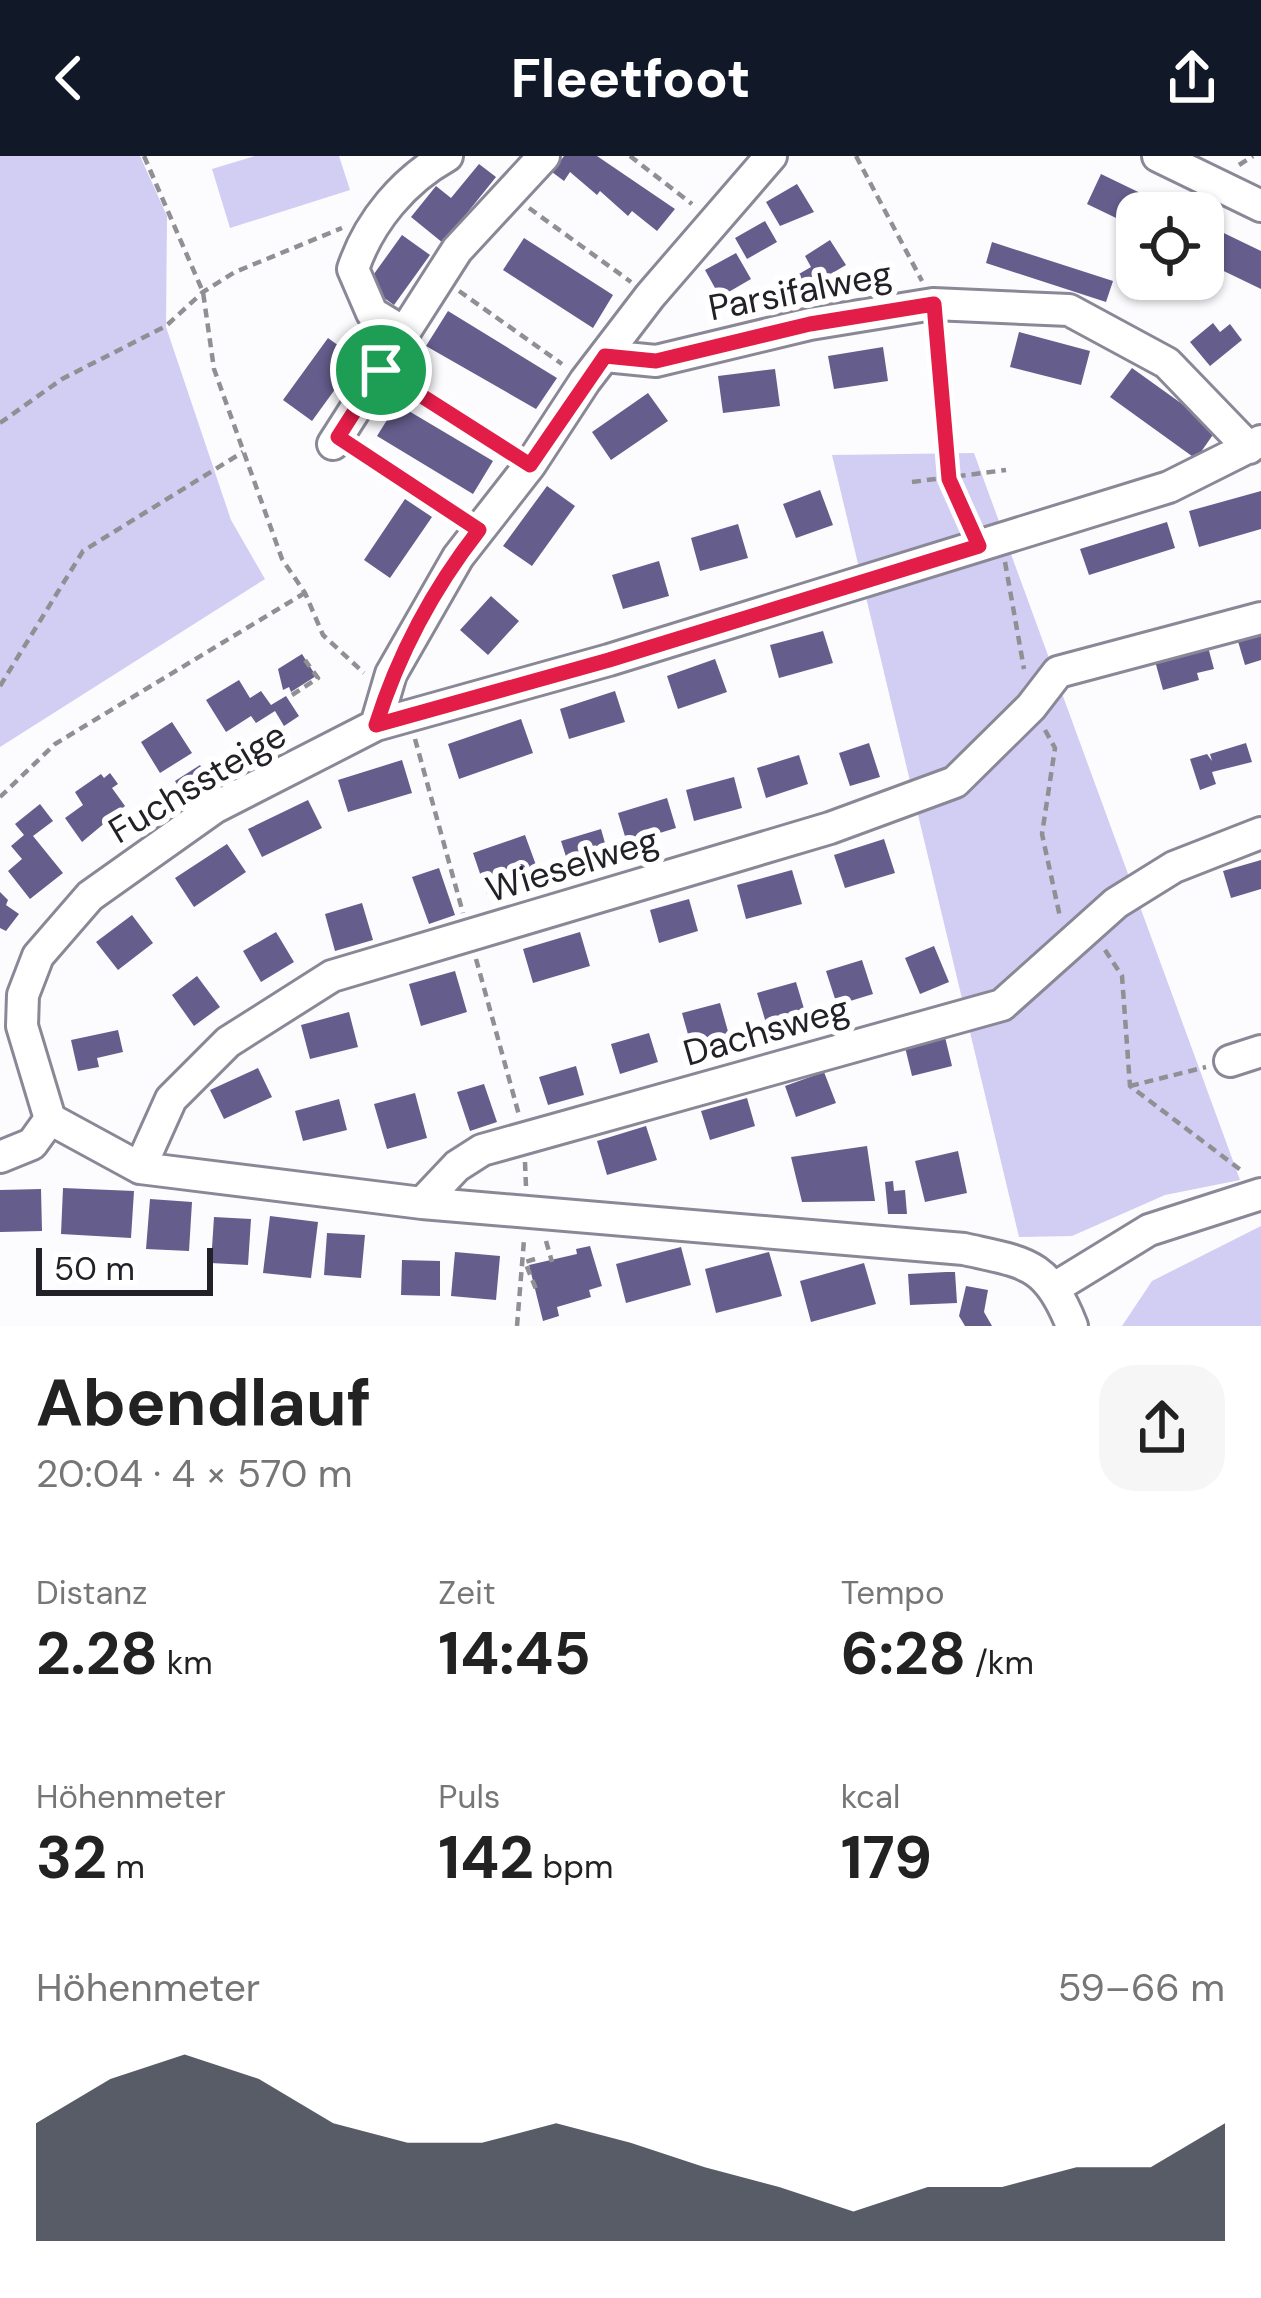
<!DOCTYPE html>
<html lang="de">
<head>
<meta charset="utf-8">
<style>
	:root { --surface:#fff; --page:#f6f6f6; --text:#222; --muted:#767676; --accent:#111827 }
	body { margin:0; font-family:"DM Sans",sans-serif; background:var(--page); color:var(--text); height:100vh; display:flex; flex-direction:column; font-size:45px; white-space:nowrap }
	* { box-sizing:border-box; margin:0 }
	p { font-size:39px; color:var(--muted) }
	.icon { flex:none; width:66px; height:66px; fill:none; stroke:currentColor; stroke-width:2; stroke-linecap:round; stroke-linejoin:round }
	.map { position:relative; height:1170px; overflow:hidden }
	.drawer { display:flex; flex-direction:column; background:var(--surface); flex:1 }
	.drawer>* { flex:none }
	.buttons { position:absolute; left:1116px; top:36px; display:grid; gap:24px }
	.buttons a { display:grid; place-items:center; width:108px; height:108px; border-radius:24px; background:var(--surface); box-shadow:0 3px 9px #0004; font-size:60px }
	.scale { position:absolute; left:36px; bottom:30px; width:177px; box-sizing:border-box; padding-left:12px; border:6px solid #222127; border-top:0; font-size:33px; line-height:42px; white-space:nowrap; color:#222127; -webkit-text-stroke:9px #fff; paint-order:stroke }
	.pin { position:absolute; display:grid; place-items:center; width:102px; height:102px; color:#fff; margin:-51px; border:6px solid #fff; border-radius:50%; box-shadow:0 3px 12px #0007 }
	.round { display:grid; place-items:center; flex:none; width:126px; height:126px; border-radius:36px; background:var(--page) }
	.headline { display:flex; align-items:center; justify-content:space-between; height:204px; padding:0 36px }
	h1 { font-size:66px; font-weight:700; line-height:90px }
	.metrics { display:grid; grid-template-columns:repeat(3,1fr); gap:18px; height:204px; padding:12px 36px }
	.metrics div { display:grid; align-content:center }
	.metrics b { font-size:60px; font-weight:700 }
	.metrics small { font-size:33px; font-weight:400 }
	.metrics p { font-size:33px }
	.chart { height:336px; padding:24px 36px }
	.chart p { display:flex; justify-content:space-between }
	.chart svg { width:100%; height:216px; margin-top:12px; fill:var(--accent); opacity:.7 }
	header { display:flex; justify-content:space-between; align-items:center; height:156px; padding:0 36px; background:var(--accent); color:#fff; font-size:54px; font-weight:700 }
	.map>svg:first-child { display:block }
</style>
</head>
<body>
<header><svg class="icon" aria-label="back" viewBox="0 0 24 24"><path d="M15 5l-7 7 7 7"/></svg>Fleetfoot<svg class="icon" aria-label="share" viewBox="0 0 24 24"><path d="M12 15V3M7 8l5-5 5 5M5 13v7h14v-7"/></svg></header>
<div class="map">
<svg width="1261" height="1170" viewBox="0 0 1261 1170">
	<rect width="100%" height="100%" fill="#fcfbfe"/>
	<path fill="#d2cdf3" d="M0 0H140L167 60 166 171 231 364 265 423 0 591Z
		M255 0H339L350 34 230 72 212 13Z
		M974 297 1240 1024 1165 1039 1072 1080 1019 1081 832 299Z
		M1261 1070V1170H1122L1152 1125Z"/>
	<path fill="#655d8c" d="M564 0H597L675 53 657 75 632 55 628 60 600 35 597 39 570 16 564 25 552 16Z
		M479 8 496 21 443 87 411 61 436 30 451 42Z
		M1101 18 1159 46 1182 57H1137V72L1087 48Z
		M797 28 814 56 780 70 766 46Z
		M765 65 777 86 747 103 735 82Z
		M1203 67 1261 95V133L1203 105Z
		M402 79 430 99 394 149 366 129Z
		M524 82 613 139 593 172 503 114Z
		M830 84 846 109 819 125 823 132 804 143 792 122 811 111 805 100Z
		M992 86 1113 125 1106 146 986 107Z
		M736 97 751 123 720 141 705 114Z
		M448 155 557 222 536 253 426 190Z
		M1213 167 1220 176 1230 168 1242 184 1210 210 1190 186Z
		M1019 176 1090 195 1081 229 1010 211Z
		M328 182 357 203 312 265 283 244Z
		M883 191 888 225 834 233 828 200Z
		M1132 212 1217 273 1196 303 1110 241Z
		M775 213 780 250 723 257 718 220Z
		M648 237 668 265 611 304 592 276Z
		M397 248 493 305 473 338 377 280Z
		M547 330 575 350 532 410 503 390Z
		M820 334 833 369 796 382 783 348Z
		M1261 335V373L1199 391 1189 355Z
		M405 343 432 361 390 422 364 404Z
		M1167 366 1175 392 1089 419 1080 393Z
		M738 368 748 402 700 415 691 382Z
		M659 405 669 440 623 453 612 419Z
		M491 440 519 465 488 499 460 474Z
		M823 475 833 507 779 522 770 489Z
		M1261 475V504L1245 509 1237 482Z
		M1208 491 1214 513 1197 517 1199 524 1163 534 1155 505Z
		M302 498 316 520 291 536 289 531 283 534 278 513Z
		M715 503 727 536 678 553 667 520Z
		M239 524 250 542 261 535 271 549 286 540 299 560 284 570 275 555 256 567 251 560 226 576 206 544Z
		M615 535 625 566 569 583 560 553Z
		M521 563 533 597 459 623 448 588Z
		M172 566 192 597 160 617 141 586Z
		M869 587 880 621 850 630 839 597Z
		M1246 587 1252 606 1212 616 1216 628 1200 634 1190 603 1207 598 1212 605 1210 598Z
		M799 599 808 628 766 642 757 612Z
		M402 604 412 637 348 656 338 624Z
		M200 609 213 629 188 645 175 625Z
		M110 617 118 628 112 632 125 650 82 686 65 662 83 649 75 636 101 618 104 622Z
		M734 621 742 652 694 665 686 634Z
		M667 642 676 672 627 687 618 657Z
		M308 644 322 672 262 701 248 673Z
		M40 648 53 665 33 680 63 717 30 743 8 715 22 703 11 690 24 679 15 668Z
		M601 673 609 701 570 713 561 685Z
		M525 679 540 720 487 738 473 697Z
		M884 683 895 717 845 732 834 699Z
		M227 688 246 716 194 751 175 722Z
		M1261 704V733L1231 742 1223 715Z
		M439 712 455 759 429 768 412 721Z
		M792 714 802 748 746 763 737 729Z
		M0 736 8 744 6 749 19 758 6 775 0 772Z
		M689 743 698 775 659 787 650 754Z
		M362 747 373 784 335 795 325 758Z
		M132 759 153 787 118 814 96 786Z
		M276 776 294 806 261 826 243 795Z
		M580 776 590 810 533 827 523 793Z
		M934 790 949 826 920 838 905 802Z
		M862 804 873 838 837 849 826 815Z
		M455 815 467 856 421 870 409 828Z
		M197 820 220 851 194 870 172 839Z
		M796 826 805 856 766 867 757 837Z
		M720 847 729 879 691 889 682 857Z
		M349 856 358 891 310 903 301 869Z
		M118 874 123 896 97 902 99 911 78 915 71 884Z
		M649 877 658 906 620 918 611 888Z
		M945 881 952 910 912 920 905 891Z
		M576 910 584 939 548 949 539 921Z
		M258 912 272 941 224 963 210 934Z
		M824 916 836 947 796 961 785 930Z
		M484 928 497 966 470 975 457 936Z
		M415 937 427 982 387 993 374 948Z
		M747 942 755 970 710 984 701 955Z
		M339 943 347 974 303 985 295 955Z
		M646 970 657 1004 607 1019 597 985Z
		M867 990 875 1045 802 1046 791 1001Z
		M958 995 967 1037 925 1046 915 1005Z
		M893 1025 894 1035 905 1034 907 1058H888L885 1026Z
		M63 1032 134 1035 131 1082 61 1078Z
		M41 1033 42 1075 0 1076V1034Z
		M150 1043 192 1046 189 1095 146 1093Z
		M270 1060 318 1066 311 1122 263 1117Z
		M214 1061 251 1063 248 1109 211 1107Z
		M327 1077 365 1079 361 1122 324 1119Z
		M590 1090 602 1130 589 1134 591 1141 557 1151 559 1160 543 1165 529 1109 577 1098 576 1093Z
		M681 1091 691 1129 626 1147 616 1108Z
		M455 1096 500 1100 496 1144 451 1140Z
		M769 1096 782 1140 716 1157 705 1113Z
		M402 1104 440 1105V1140L401 1139Z
		M864 1107 876 1148 811 1166 800 1125Z
		M946 1116H955L957 1147 910 1149 908 1118Z
		M966 1130 988 1134 984 1156 992 1170H965L959 1160Z"/>
	<g fill="none" stroke-linecap="round" stroke-linejoin="round">
		<defs>
			<path id="minor" d="M1158 0 1261 50
				M405 177 372 157 353 113C369 65 404 24 447 0
				M605 200 656 205 810 168 933 148 1069 154 1167 207 1249 292
				M333 288 457 94 544 0
				M376 569 391 518 458 401 530 309 585 225 650 140 771 0
				M1230 905 1261 895
				M0 1001 32 988 50 963
				M140 1012 171 943 228 886 332 820 830 672 955 626 1031 551 1058 516 1261 462
				M422 1047 457 1010 482 994 1002 849 1116 747 1174 711 1261 677
				M1056 1131 1149 1074 1261 1038
				M1072 1170C1047 1106 1026 1107 964 1093L422 1047 140 1012 50 963 22 870 23 839 38 800 90 740 214 652 376 569 609 504 1169 331 1261 285"/>
		</defs>
		<use href="#minor" stroke="#8a8896" stroke-width="36"/>
		<path stroke="#908f93" stroke-width="4.5" stroke-dasharray="9 6" stroke-linecap="butt" d="M144 0 203 136 214 213 282 403 305 437 323 479 364 517
			M630 0 692 48
			M856 0 922 125
			M1239 9 1253 0
			M529 52 631 126
			M459 135 562 208
			M938 175 949 323 970 369
			M401 226 507 295
			M0 267 62 223 166 170 203 136 235 116 342 72
			M357 294 458 361
			M912 326 1006 314
			M1005 406 1024 513
			M0 530 83 395 243 296
			M292 539 318 522 305 504
			M1045 574 1055 592 1042 678 1060 761
			M415 583 463 757
			M0 641 55 588 303 438
			M1105 794 1122 820 1130 930 1242 1015
			M476 803 519 959
			M1130 930 1206 911
			M525 1006 526 1031
			M546 1085 552 1106
			M535 1103 525 1106 538 1138
			M517 1170 524 1084"/>
		<use href="#minor" stroke="#fff" stroke-width="30"/>
	</g>
	<g fill="none" stroke-linecap="round" stroke-linejoin="round">
		<defs>
			<path id="route" d="M934 148 949 323 979 390 609 504 376 569C398 499 433 433 479 374L338 281 381 214 530 309 605 200 656 205 810 168Z"/>
		</defs>
		<use href="#route" stroke="#fff" stroke-width="24"/>
		<use href="#route" stroke="#e11d48" stroke-width="15"/>
	</g>
	<g text-anchor="middle" stroke-width="12" stroke-linejoin="round" paint-order="stroke">
		<g font-size="36" fill="#222127" stroke="#fff">
			<text transform="translate(800 134) rotate(-11)" y="13">Parsifalweg</text>
			<text transform="translate(197 626) rotate(-31)" y="13">Fuchssteige</text>
			<text transform="translate(572 708) rotate(-17)" y="13">Wieselweg</text>
			<text transform="translate(766 874) rotate(-16)" y="13">Dachsweg</text>
		</g>
	</g>
</svg>
<div class="buttons">
<a><svg class="icon" aria-label="locate" viewBox="0 0 24 24"><circle cx="12" cy="12" r="6"/><path d="M12 2v4M12 18v4M2 12h4M18 12h4"/></svg></a>
</div>
<div class="scale">50 m</div>
<div class="pin" style="left:381px;top:214px;background:#1e9e55"><svg class="icon" aria-label="arrive" viewBox="0 0 24 24"><path d="M6 21V4h12l-3 4 3 4H6"/></svg></div>
</div>
<section class="drawer">
<div class="headline"><div><h1>Abendlauf</h1><p>20:04 · 4 × 570 m</p></div><a class="round"><svg class="icon" aria-label="share" viewBox="0 0 24 24"><path d="M12 15V3M7 8l5-5 5 5M5 13v7h14v-7"/></svg></a></div>
<div class="metrics">
<div><p>Distanz</p><b>2.28<small> km</small></b></div>
<div><p>Zeit</p><b>14:45</b></div>
<div><p>Tempo</p><b>6:28<small> /km</small></b></div>
</div>
<div class="metrics">
<div><p>Höhenmeter</p><b>32<small> m</small></b></div>
<div><p>Puls</p><b>142<small> bpm</small></b></div>
<div><p>kcal</p><b>179</b></div>
</div>
<div class="chart"><p><span>Höhenmeter</span>59–66 m</p>
<svg viewBox="0 0 160 44" preserveAspectRatio="none"><path d="M0 44V20L10 11L20 6L30 11L40 20L50 24L60 24L70 20L80 24L90 29L100 33L110 38L120 33L130 33L140 29L150 29L160 20V44z"/></svg>
</div>
</section>
</body>
</html>
